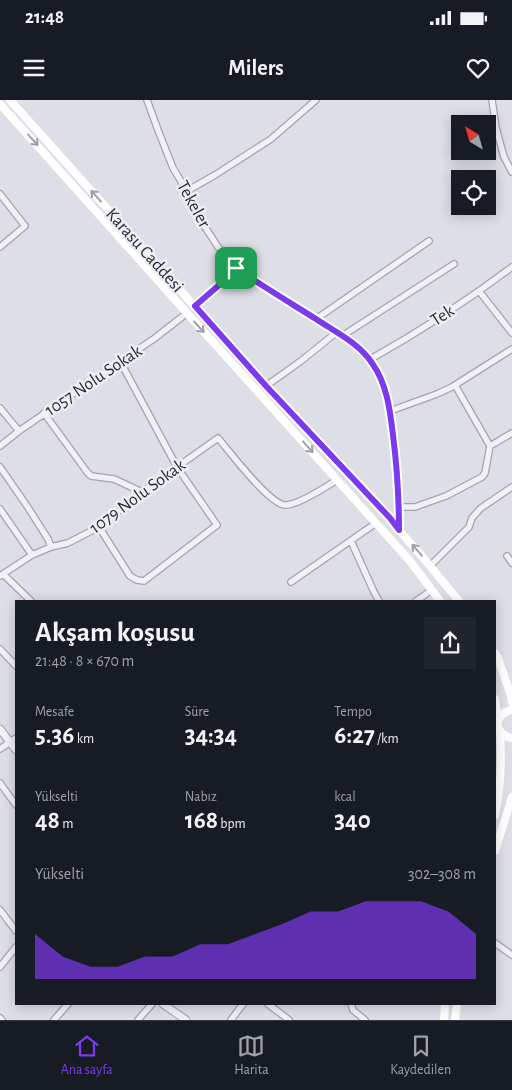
<!DOCTYPE html>
<html lang="tr">
<head>
<meta charset="utf-8">
<style>
	:root { --surface:#171b24; --page:#20242c; --text:#f1f3f6; --muted:#9ea1a6; --line:#363941; --accent:#7c3aed }
	body { margin:0; font-family:"Alegreya Sans",sans-serif; background:var(--page); color:var(--text); height:100vh; display:flex; flex-direction:column; font-size:19px; white-space:nowrap }
	* { box-sizing:border-box; margin:0 }
	p { font-size:16px; color:var(--muted) }
	.icon { flex:none; width:28px; height:28px; fill:none; stroke:currentColor; stroke-width:2; stroke-linecap:round; stroke-linejoin:round }
	.map { position:relative; flex:1; overflow:hidden }
	.details { position:absolute; left:15px; top:500px; width:481px; height:405px; display:flex; flex-direction:column; background:var(--surface); border-radius:0px; box-shadow:0 2px 12px #0003 }
	.details>* { flex:none }
	.needle { width:32px; rotate:323deg }
	.tools { position:absolute; left:451px; top:15px; display:grid; gap:10px }
	.tools a { display:grid; place-items:center; width:45px; height:45px; border-radius:0px; background:var(--surface); box-shadow:0 2px 12px #0003; font-size:25px }
	.pin { position:absolute; display:grid; place-items:center; width:42px; height:42px; color:#fff; margin:-21px; border-radius:10px; box-shadow:0 2px 8px #0006 }
	.round { display:grid; place-items:center; flex:none; width:52px; height:52px; border-radius:0px; background:var(--page) }
	.headline { display:flex; align-items:center; justify-content:space-between; height:85px; padding:0 20px }
	h1 { font-size:28px; font-weight:700; line-height:38px }
	.metrics { display:grid; grid-template-columns:repeat(3,1fr); gap:8px; height:85px; padding:5px 20px }
	.metrics div { display:grid; align-content:center }
	.metrics b { font-size:25px; font-weight:700 }
	.metrics small { font-size:14px; font-weight:400 }
	.metrics p { font-size:14px }
	.chart { height:140px; padding:10px 20px }
	.chart p { display:flex; justify-content:space-between }
	.chart svg { width:100%; height:90px; margin-top:5px; fill:var(--accent); opacity:.7 }
	.status { display:flex; justify-content:space-between; align-items:center; height:35px; padding:0 25px; background:var(--surface); direction:ltr }
	.status svg { height:14px; fill:currentColor }
	header { display:flex; justify-content:space-between; align-items:center; height:65px; padding:0 20px; background:var(--surface); font-size:22px; font-weight:700 }
	.dock { display:flex; justify-content:space-around; align-items:center; height:70px; border-top:1px solid var(--line); background:var(--surface); font-size:14px; color:var(--muted) }
	.dock a { display:grid; justify-items:center; gap:2px }
	.dock .current { color:var(--accent) }
	.map>svg:first-child { display:block }
</style>
</head>
<body>
<div class="status"><b>21:48</b><svg viewBox="0 0 49 12"><path d="M0 12V9h3v3zM5 12V6h3v6zM10 12V3h3v9zM15 12V0h3v12zM26 1h20v11H26zM47 4h2v5h-2z"/></svg></div>
<header><svg class="icon" aria-label="menu" viewBox="0 0 24 24"><path d="M4 6h16M4 12h16M4 18h16"/></svg>Milers<svg class="icon" aria-label="heart" viewBox="0 0 24 24"><path d="M12 20l-8-8c-3-5 5-10 8-4 3-6 11-1 8 4z"/></svg></header>
<div class="map">
<svg width="512" height="920" viewBox="0 0 512 920">
	<rect width="100%" height="100%" fill="#dddee6"/>
	<g fill="none" stroke-linecap="round" stroke-linejoin="round">
		<defs>
			<path id="minor" d="M147 0 158 30 173 68 187 91 203 124 218 147 236 168 344 237 363 253 372 263 382 280 389 304 396 363 399 407V430
				M492 0 496 28 504 57 512 72
				M187 91 215 75 271 39 316 0
				M0 94 25 126 0 147
				M479 191 512 233
				M195 206 226 179 236 168
				M316 219 429 141
				M342 236 454 164
				M369 260C419 232 467 201 512 167
				M266 286 301 261 337 232
				M0 308 19 331
				M390 311 437 294 452 287 512 249
				M44 313 87 372 91 376 114 379 142 392
				M0 346 19 331 155 238 187 213
				M490 346 512 333
				M0 367 27 406 48 439 51 447
				M399 407H415L446 396 482 377 485 373 490 346 455 285
				M0 409 32 455
				M99 427 130 476 137 480 144 481 217 425 177 367 120 261
				M351 441 374 492 379 501
				M507 456 512 463
				M430 466 469 427 472 418 481 408 512 387
				M3 474 31 501
				M0 476 32 455 51 447 68 443 99 427 142 392 218 338C230 352 269 404 285 405 297 406 326 387 337 380
				M291 482 376 423
				M416 501 432 490
				M0 549 16 566
				M0 649 16 638
				M0 683 16 705
				M0 810 16 831
				M495 843 512 855
				M0 867 16 847
				M268 904 289 920
				M351 904 353 910 365 920
				M0 918 2 920
				M54 920 68 904
				M138 920 152 904
				M231 920 243 904"/>
			<path id="tertiary" d="M0 629 16 650
				M163 904 186 920"/>
		</defs>
		<use href="#minor" stroke="#a3a4b0" stroke-width="8"/>
		<use href="#tertiary" stroke="#a3a4b0" stroke-width="9"/>
		<use href="#minor" stroke="#f0f0f5" stroke-width="5.5"/>
		<use href="#tertiary" stroke="#f0f0f5" stroke-width="7"/>
		<path stroke="#fff" stroke-width="8" d="M10 0 266 286 389 419 420 454 459 501
			M0 4 187 213 410 461 440 501
			M495 553 498 558 511 596 512 602
			M495 599 498 619
			M512 610C493 613 493 635 512 638
			M495 715C501 687 502 661 500 632
			M495 751 512 697
			M444 920 445 904
			M455 920 457 904"/>
	</g>
	<defs><path id="oneway-shaft" d="M-6 0H5M1.5-3L5.5 0L1.5 3" fill="none" stroke-width="1.6" stroke-linecap="round" stroke-linejoin="round" transform="scale(1.25)"/></defs>
	<g stroke="#9e9fa7">
		<use href="#oneway-shaft" transform="translate(33 40) rotate(48)"/>
		<use href="#oneway-shaft" transform="translate(96 96) rotate(-132)"/>
		<use href="#oneway-shaft" transform="translate(199 227) rotate(48)"/>
		<use href="#oneway-shaft" transform="translate(308 347) rotate(48)"/>
		<use href="#oneway-shaft" transform="translate(417 450) rotate(-131)"/>
	</g>
	<g fill="none" stroke-linecap="round" stroke-linejoin="round">
		<defs>
			<path id="route" d="M236 168C262 186 289 202 316 219 335 232 359 243 372 263 387 284 390 310 393 335 397 367 399 398 399 430L390 418 266 286 195 206 226 179Z"/>
		</defs>
		<use href="#route" stroke="#fff" stroke-width="10"/>
		<use href="#route" stroke="#7c3aed" stroke-width="6"/>
	</g>
	<g text-anchor="middle" stroke-width="5" stroke-linejoin="round" paint-order="stroke">
		<g font-size="18" fill="#282a3c" stroke="#eceef4">
			<text transform="translate(194 104) rotate(61)" y="6">Tekeler</text>
			<text transform="translate(145 150) rotate(48)" y="6">Karasu Caddesi</text>
			<text transform="translate(442 215) rotate(-33)" y="6">Tek</text>
			<text transform="translate(93 280) rotate(-34)" y="6">1057 Nolu Sokak</text>
			<text transform="translate(137 396) rotate(-36)" y="6">1079 Nolu Sokak</text>
		</g>
	</g>
</svg>
<div class="tools">
<a><svg class="needle" viewBox="-14 -14 28 28"><path d="M0-13l5 13h-10z" fill="#e53935"/><path d="M0 13l5-13h-10z" fill="#9ea1a6"/></svg></a>
<a><svg class="icon" aria-label="locate" viewBox="0 0 24 24"><circle cx="12" cy="12" r="6"/><path d="M12 2v4M12 18v4M2 12h4M18 12h4"/></svg></a>
</div>
<div class="pin" style="left:236px;top:168px;background:#1e9e55"><svg class="icon" aria-label="arrive" viewBox="0 0 24 24"><path d="M6 21V4h12l-3 4 3 4H6"/></svg></div>
<section class="details">
<div class="headline"><div><h1>Akşam koşusu</h1><p>21:48 · 8 × 670 m</p></div><a class="round"><svg class="icon" aria-label="share" viewBox="0 0 24 24"><path d="M12 15V3M7 8l5-5 5 5M5 13v7h14v-7"/></svg></a></div>
<div class="metrics">
<div><p>Mesafe</p><b>5.36<small> km</small></b></div>
<div><p>Süre</p><b>34:34</b></div>
<div><p>Tempo</p><b>6:27<small> /km</small></b></div>
</div>
<div class="metrics">
<div><p>Yükselti</p><b>48<small> m</small></b></div>
<div><p>Nabız</p><b>168<small> bpm</small></b></div>
<div><p>kcal</p><b>340</b></div>
</div>
<div class="chart"><p><span>Yükselti</span>302–308 m</p>
<svg viewBox="0 0 160 44" preserveAspectRatio="none"><path d="M0 44V22L10 33L20 38L30 38L40 33L50 33L60 27L70 27L80 22L90 17L100 11L110 11L120 6L130 6L140 6L150 11L160 22V44z"/></svg>
</div>
</section>
</div>
<nav class="dock">
<a class="current"><svg class="icon" aria-label="home" viewBox="0 0 24 24"><path d="M3 11l9-7 9 7M6 9v11h12V9"/></svg>Ana sayfa</a>
<a><svg class="icon" aria-label="map" viewBox="0 0 24 24"><path d="M3 6l6-2 6 2 6-2v14l-6 2-6-2-6 2zM9 4v14M15 6v14"/></svg>Harita</a>
<a><svg class="icon" aria-label="saved" viewBox="0 0 24 24"><path d="M7 4h10v16l-5-4-5 4z"/></svg>Kaydedilen</a>
</nav>
</body>
</html>
